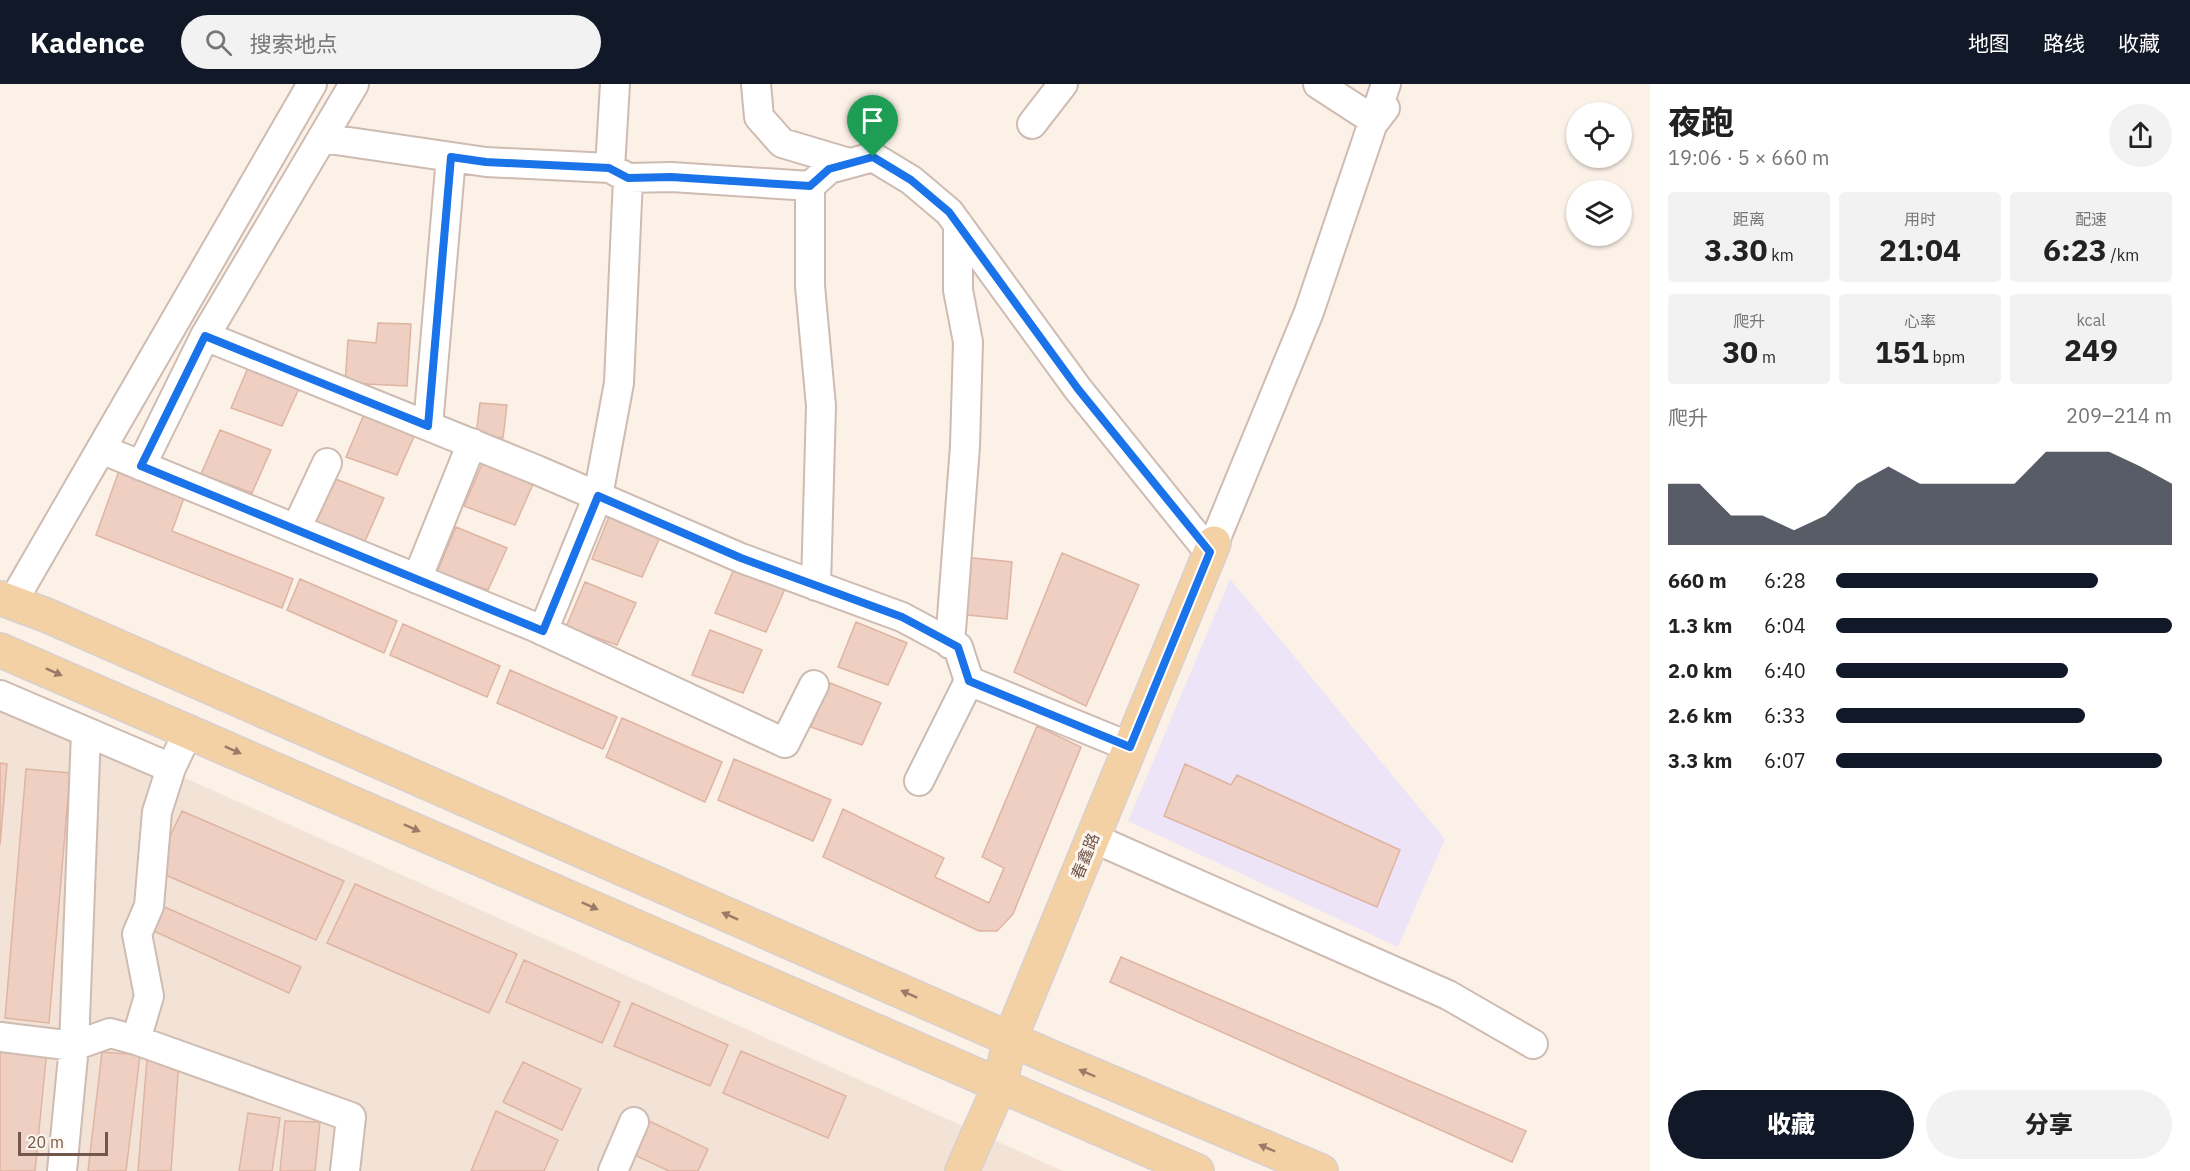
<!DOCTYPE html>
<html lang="zh">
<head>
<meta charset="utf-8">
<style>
	:root { --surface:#fff; --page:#f2f2f2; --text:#222; --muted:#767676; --accent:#111827 }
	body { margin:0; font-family:"IBM Plex Sans","Noto Sans SC",sans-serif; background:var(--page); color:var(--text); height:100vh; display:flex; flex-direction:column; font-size:22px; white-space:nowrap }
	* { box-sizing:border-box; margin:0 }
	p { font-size:20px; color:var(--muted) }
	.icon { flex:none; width:33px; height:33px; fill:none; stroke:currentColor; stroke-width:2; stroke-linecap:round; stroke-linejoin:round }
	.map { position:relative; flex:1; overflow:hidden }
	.panel { display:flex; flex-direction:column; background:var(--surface); width:540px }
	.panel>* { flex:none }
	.buttons { position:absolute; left:1566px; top:18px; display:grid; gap:12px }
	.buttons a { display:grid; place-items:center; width:66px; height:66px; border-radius:50%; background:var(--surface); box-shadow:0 2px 4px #0004; font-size:30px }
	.scale { position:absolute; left:18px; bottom:15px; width:90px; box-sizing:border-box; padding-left:6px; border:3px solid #72574d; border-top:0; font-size:16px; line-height:21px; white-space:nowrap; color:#72574d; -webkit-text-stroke:4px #fef6ed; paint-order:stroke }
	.pin { position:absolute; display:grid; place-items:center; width:51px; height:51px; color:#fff; margin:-62px -26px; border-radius:50% 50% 50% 0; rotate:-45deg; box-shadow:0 0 6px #0007 }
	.pin .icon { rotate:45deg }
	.round { display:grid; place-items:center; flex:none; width:63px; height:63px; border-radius:32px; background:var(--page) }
	.headline { display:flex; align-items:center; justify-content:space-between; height:102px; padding:0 18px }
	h1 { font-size:33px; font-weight:800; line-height:45px }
	.metrics { display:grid; grid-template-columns:repeat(3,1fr); gap:9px; height:102px; padding:6px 18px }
	.metrics div { display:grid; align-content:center; border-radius:6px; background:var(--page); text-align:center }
	.metrics b { font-size:30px; font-weight:800 }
	.metrics small { font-size:16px; font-weight:400 }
	.metrics p { font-size:16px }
	.chart { height:168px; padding:12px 18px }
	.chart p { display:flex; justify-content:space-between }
	.chart svg { width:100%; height:108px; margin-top:6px; fill:var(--accent); opacity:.7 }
	.cta { display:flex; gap:12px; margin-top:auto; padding:12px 18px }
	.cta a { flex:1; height:69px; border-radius:36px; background:var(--accent); color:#fff; font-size:24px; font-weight:800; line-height:69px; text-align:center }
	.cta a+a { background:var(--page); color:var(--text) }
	ul { padding:0 18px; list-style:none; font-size:20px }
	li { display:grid; grid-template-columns:96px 72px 1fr; align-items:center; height:45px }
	li i { height:15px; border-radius:8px; background:var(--accent) }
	header { display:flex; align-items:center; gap:36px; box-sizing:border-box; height:84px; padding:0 30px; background:var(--accent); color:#fff }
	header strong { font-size:28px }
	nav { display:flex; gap:33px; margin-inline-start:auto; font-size:21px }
	.search { width:420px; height:54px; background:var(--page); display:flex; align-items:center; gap:15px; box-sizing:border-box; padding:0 21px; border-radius:33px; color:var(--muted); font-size:22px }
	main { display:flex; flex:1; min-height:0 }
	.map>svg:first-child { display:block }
</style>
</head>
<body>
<header>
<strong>Kadence</strong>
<div class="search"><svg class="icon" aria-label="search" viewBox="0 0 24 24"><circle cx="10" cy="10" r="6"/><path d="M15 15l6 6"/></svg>搜索地点</div>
<nav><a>地图</a><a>路线</a><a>收藏</a></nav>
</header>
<main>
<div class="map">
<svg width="1650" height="1087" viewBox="0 0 1650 1087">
	<rect width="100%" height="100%" fill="#fbf1e7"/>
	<path fill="#f2e3d6" d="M0 611 1063 1087H0Z"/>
	<path fill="#eee4f7" d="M1230 495 1445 755 1398 863 1128 737Z"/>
	<path fill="#eecfc1" stroke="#dfb4a3" stroke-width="1.5" d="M378 239 411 240 407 302 345 299 348 256 376 259Z
		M250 279 301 300 282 342 231 324Z
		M480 319 507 321 503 354 476 351Z
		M365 328 416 348 397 391 346 373Z
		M220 346 271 366 252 409 201 390Z
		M483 378 534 398 515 441 464 422Z
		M119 387 185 411 172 447 293 495 282 524 96 451Z
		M333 394 384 414 365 457 314 438Z
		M610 430 661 451 642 493 592 475Z
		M456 443 507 464 488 506 437 488Z
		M1062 469 1139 501 1086 622 1014 588Z
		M964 473 1012 478 1007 535 958 530Z
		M734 485 785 505 766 548 715 529Z
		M300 495 397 537 384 569 287 526Z
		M585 498 636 519 617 561 566 543Z
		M856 538 907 559 888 601 838 583Z
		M403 540 500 582 487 613 390 571Z
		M710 546 762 566 743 609 692 591Z
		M510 586 617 633 603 665 497 619Z
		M830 599 881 619 862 661 811 643Z
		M622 634 722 678 705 718 606 673Z
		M1037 642 1081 663 1013 830 997 847H979L823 773 843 725 944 774 935 793 989 819 1004 784 982 773Z
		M734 675 831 716 813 757 718 716Z
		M0 679 7 680 0 761Z
		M1185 680 1231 701 1237 691 1400 766 1377 823 1164 732Z
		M26 685 70 689 49 939 5 934Z
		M182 727 344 797 316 856 154 786Z
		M355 800 517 870 489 929 327 859Z
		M160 821 301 883 289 909 149 845Z
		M1121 873 1526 1047 1512 1078 1110 898Z
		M524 876 620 918 602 959 506 918Z
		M632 919 728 961 710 1002 614 962Z
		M0 961 47 965 35 1087H0Z
		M741 967 846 1012 828 1054 723 1009Z
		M102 968 140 971 126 1087H88Z
		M147 975 179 976 171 1087H138Z
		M523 978 581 1005 562 1046 503 1018Z
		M496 1027 558 1056 544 1087H471Z
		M248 1029 280 1034 272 1087H239Z
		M645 1035 708 1065 698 1087H669L630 1069Z
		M285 1037 320 1038 315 1087H280Z"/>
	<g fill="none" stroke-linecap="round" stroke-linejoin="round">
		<defs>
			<path id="minor" d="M756 0 759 33 782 59 849 79
				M1318 0 1375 37 1385 24
				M1032 40 1063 0
				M322 54 486 78 610 84 628 94 671 93 810 102 829 85 873 73 911 96 949 128 1078 305 1210 469
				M610 84 615 0
				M810 102V202L821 322 816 502
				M205 252 537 386 741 474 902 533 958 563 969 597 1130 663
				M428 342 451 73
				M101 365 535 543 785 659 814 601
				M141 382 205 252 354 0
				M296 445 327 379
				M1214 459 1309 228 1386 0
				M417 495 472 359
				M12 519 312 0
				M543 547 598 412 619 299 628 94
				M950 560 965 362 968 258 958 206V140
				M0 611 171 684
				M919 697 969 597
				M1093 754 1448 911 1533 960
				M0 953 74 962 110 949 136 956 149 912 137 850 149 822 157 728 171 684 189 646
				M136 956 351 1033 345 1087
				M62 1087 74 962 86 648
				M613 1087 634 1038"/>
			<path id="major" d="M0 514 46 531 1053 974 1321 1087
				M0 566 1197 1087
				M962 1087 1000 1001 1010 955 1214 459"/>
		</defs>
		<use href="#minor" stroke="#cebbb1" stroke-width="32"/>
		<use href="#major" stroke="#d8d0cd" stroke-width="36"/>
		<use href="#minor" stroke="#fff" stroke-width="28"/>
		<use href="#major" stroke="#f4d0a5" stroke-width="33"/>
	</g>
	<defs><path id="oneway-solid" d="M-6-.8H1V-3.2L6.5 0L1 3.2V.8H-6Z" transform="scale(1.5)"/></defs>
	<g fill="#997b67">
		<use href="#oneway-solid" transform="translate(54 588) rotate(24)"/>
		<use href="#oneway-solid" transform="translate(233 666) rotate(24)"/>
		<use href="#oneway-solid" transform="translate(412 744) rotate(24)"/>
		<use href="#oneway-solid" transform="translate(590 822) rotate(24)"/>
		<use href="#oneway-solid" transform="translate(730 832) rotate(-156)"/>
		<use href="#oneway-solid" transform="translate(909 910) rotate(-156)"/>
		<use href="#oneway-solid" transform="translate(1087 989) rotate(-157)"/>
		<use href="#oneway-solid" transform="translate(1267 1064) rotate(-157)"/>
	</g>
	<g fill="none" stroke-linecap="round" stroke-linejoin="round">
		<defs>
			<path id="route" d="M451 73 486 78 609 84 628 94 671 93 810 102 829 85 873 73 911 96 949 128 1078 305 1210 468 1130 663 969 597 958 563 902 533 741 474 598 412 543 547 141 382 205 252 428 342Z"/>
		</defs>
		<use href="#route" stroke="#fff" stroke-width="12"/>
		<use href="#route" stroke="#1a73e8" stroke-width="8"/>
	</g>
	<g text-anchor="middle" stroke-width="6" stroke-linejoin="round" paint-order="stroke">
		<g font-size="16" fill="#72574d" stroke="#fef6ed">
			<text transform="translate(1085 772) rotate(-68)" y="6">春鑫路</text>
		</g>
	</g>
</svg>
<div class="buttons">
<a><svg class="icon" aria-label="locate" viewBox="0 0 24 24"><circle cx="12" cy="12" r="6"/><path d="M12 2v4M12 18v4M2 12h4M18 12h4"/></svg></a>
<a><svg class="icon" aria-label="layers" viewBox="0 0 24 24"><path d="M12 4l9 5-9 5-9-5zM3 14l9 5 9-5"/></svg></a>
</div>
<div class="scale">20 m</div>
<div class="pin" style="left:873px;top:73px;background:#1e9e55"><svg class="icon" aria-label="arrive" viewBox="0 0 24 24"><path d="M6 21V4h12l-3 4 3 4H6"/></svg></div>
</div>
<section class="panel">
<div class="headline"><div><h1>夜跑</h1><p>19:06 · 5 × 660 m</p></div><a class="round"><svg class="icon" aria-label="share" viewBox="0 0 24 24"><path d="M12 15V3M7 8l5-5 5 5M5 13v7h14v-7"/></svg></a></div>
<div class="metrics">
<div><p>距离</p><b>3.30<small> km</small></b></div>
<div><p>用时</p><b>21:04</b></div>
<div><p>配速</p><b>6:23<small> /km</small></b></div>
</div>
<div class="metrics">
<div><p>爬升</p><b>30<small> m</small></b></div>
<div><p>心率</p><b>151<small> bpm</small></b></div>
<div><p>kcal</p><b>249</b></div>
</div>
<div class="chart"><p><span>爬升</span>209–214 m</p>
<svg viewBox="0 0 160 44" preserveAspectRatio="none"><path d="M0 44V19L10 19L20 32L30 32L40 38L50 32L60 19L70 12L80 19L90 19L100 19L110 19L120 6L130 6L140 6L150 12L160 19V44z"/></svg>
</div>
<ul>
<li><b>660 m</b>6:28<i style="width:78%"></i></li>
<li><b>1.3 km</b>6:04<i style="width:100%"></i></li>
<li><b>2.0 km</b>6:40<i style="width:69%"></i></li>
<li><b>2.6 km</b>6:33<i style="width:74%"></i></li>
<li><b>3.3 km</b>6:07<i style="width:97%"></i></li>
</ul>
<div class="cta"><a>收藏</a><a>分享</a></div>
</section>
</main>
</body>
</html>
